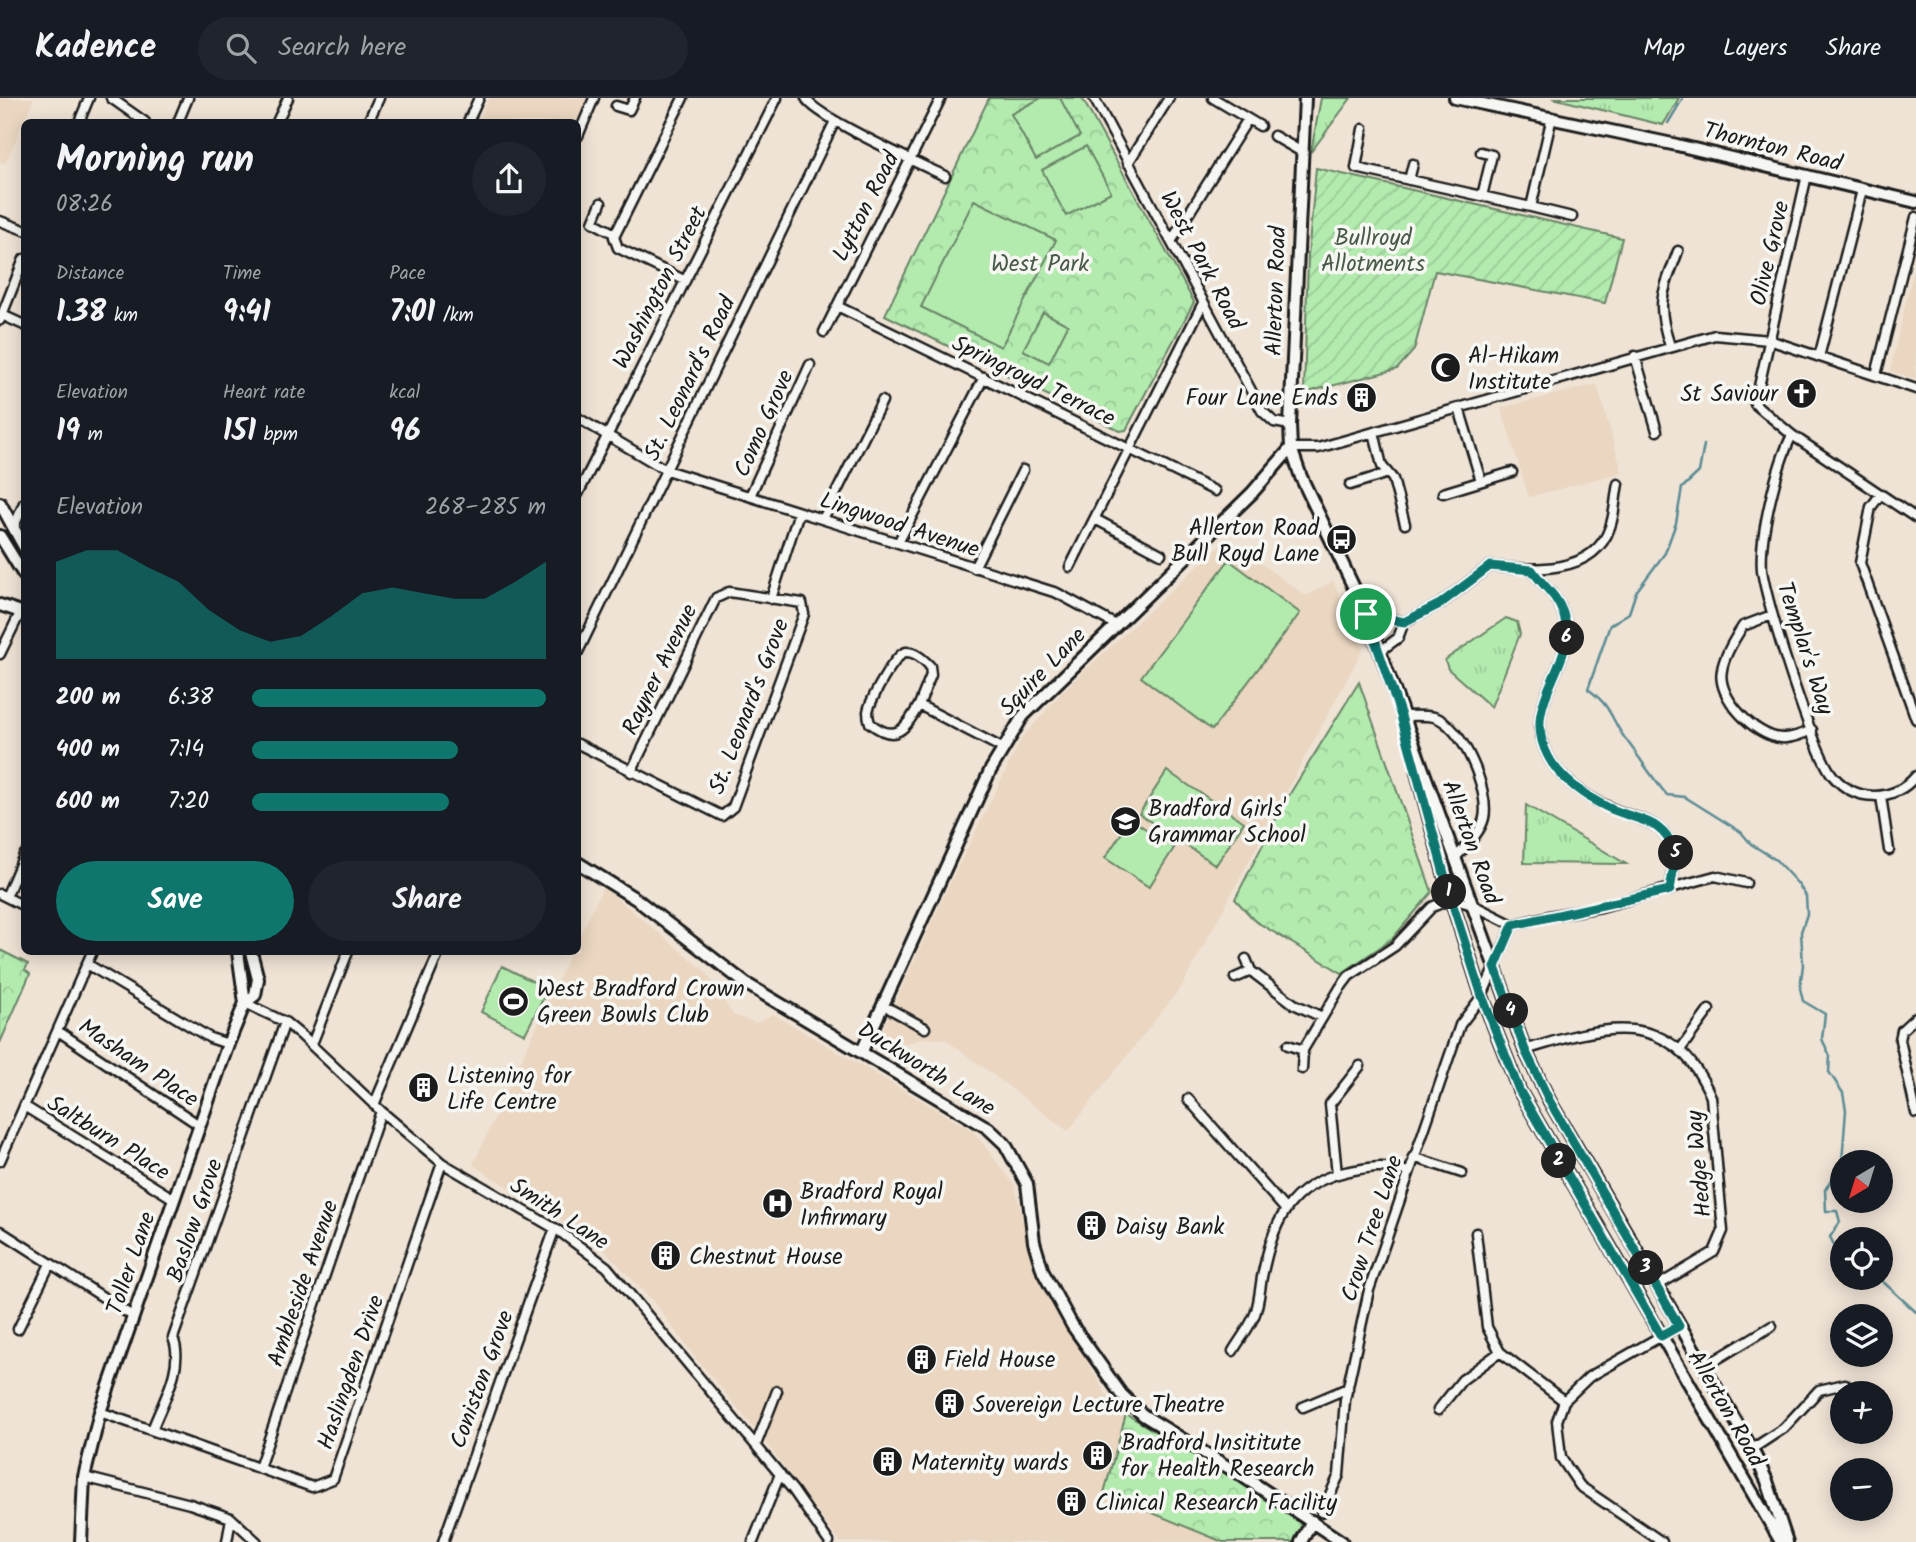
<!DOCTYPE html>
<html lang="en">
<head>
<meta charset="utf-8">
<style>
	:root { --surface:#171b24; --page:#20242c; --text:#f1f3f6; --muted:#9ea1a6; --line:#363941; --accent:#0f766e }
	body { margin:0; font-family:Kalam,sans-serif; background:var(--page); color:var(--text); height:100vh; display:flex; flex-direction:column; font-size:26px; white-space:nowrap }
	* { box-sizing:border-box; margin:0 }
	p { font-size:23px; color:var(--muted) }
	.icon { flex:none; width:38px; height:38px; fill:none; stroke:currentColor; stroke-width:2; stroke-linecap:round; stroke-linejoin:round }
	.map { position:relative; flex:1; overflow:hidden }
	.panel { position:absolute; left:21px; top:21px; width:560px; height:836px; display:flex; flex-direction:column; background:var(--surface); border-radius:10px; box-shadow:0 4px 18px #0003 }
	.panel>* { flex:none }
	.needle { width:46px; rotate:218deg }
	.controls { position:absolute; left:1830px; top:1052px; display:grid; gap:14px }
	.controls a { display:grid; place-items:center; width:63px; height:63px; border-radius:50%; background:var(--surface); box-shadow:0 4px 18px #0003; font-size:35px }
	.pin { position:absolute; display:grid; place-items:center; width:60px; height:60px; color:#fff; margin:-30px; border:4px solid #fff; border-radius:50%; box-shadow:0 2px 7px #0007 }
	.km { position:absolute; width:35px; height:35px; margin:-18px; border-radius:50%; background:#222; color:#fff; font-size:19px; line-height:35px; text-align:center }
	.round { display:grid; place-items:center; flex:none; width:74px; height:74px; border-radius:37px; background:var(--page) }
	.overview { display:flex; align-items:center; justify-content:space-between; height:119px; padding:0 35px }
	h1 { font-size:38px; font-weight:700; line-height:52px }
	.metrics { display:grid; grid-template-columns:repeat(3,1fr); gap:10px; height:119px; padding:7px 35px }
	.metrics div { display:grid; align-content:center }
	.metrics b { font-size:30px; font-weight:700 }
	.metrics small { font-size:19px; font-weight:400 }
	.metrics p { font-size:19px }
	.chart { height:196px; padding:14px 35px }
	.chart p { display:flex; justify-content:space-between }
	.chart svg { width:100%; height:126px; margin-top:7px; fill:var(--accent); opacity:.7 }
	.button { display:flex; gap:14px; margin-top:auto; padding:14px 35px }
	.button a { flex:1; height:80px; border-radius:42px; background:var(--accent); color:#fff; font-size:28px; font-weight:700; line-height:80px; text-align:center }
	.button a+a { background:var(--page); color:var(--text) }
	ul { padding:0 35px; list-style:none; font-size:23px }
	li { display:grid; grid-template-columns:112px 84px 1fr; align-items:center; height:52px }
	li i { height:18px; border-radius:9px; background:var(--accent) }
	header { display:flex; align-items:center; gap:42px; box-sizing:border-box; height:98px; padding:0 35px; background:var(--surface); border-bottom:2px solid var(--line) }
	header strong { font-size:33px }
	nav { display:flex; gap:38px; margin-inline-start:auto; font-size:24px }
	.search { width:490px; height:63px; background:var(--page); display:flex; align-items:center; gap:18px; box-sizing:border-box; padding:0 24px; border-radius:38px; color:var(--muted); font-size:26px }
	.map>svg:first-child { display:block }
</style>
</head>
<body>
<header>
<strong>Kadence</strong>
<div class="search"><svg class="icon" aria-label="search" viewBox="0 0 24 24"><circle cx="10" cy="10" r="6"/><path d="M15 15l6 6"/></svg>Search here</div>
<nav><a>Map</a><a>Layers</a><a>Share</a></nav>
</header>
<div class="map">
<svg width="1916" height="1444" viewBox="0 0 1916 1444">
	<defs>
		<pattern id="grass-tufts" width="24" height="20" patternUnits="userSpaceOnUse" patternTransform="scale(1.75)"><rect width="24" height="20" fill="#b3ebaf"/><path d="M3 7l-1-3M5 7V3M7 7l1-3M15 17l-1-3M17 17v-4M19 17l1-3" fill="none" stroke="#99c996"/></pattern>
		<pattern id="park-crowns" width="20" height="18" patternUnits="userSpaceOnUse" patternTransform="scale(1.75)"><rect width="20" height="18" fill="#b3ebaf"/><path d="M2 6a3 3 0 1 1 6 0M12 15a3 3 0 1 1 6 0" fill="none" stroke="#99c996"/></pattern>
		<pattern id="garden-furrows" width="10" height="10" patternUnits="userSpaceOnUse" patternTransform="scale(1.75)"><rect width="10" height="10" fill="#b3ebaf"/><path d="M-1 1l2-2M0 10L10 0M9 11l2-2" fill="none" stroke="#99c996"/></pattern>
	</defs>
	<rect width="100%" height="100%" fill="#efe3d5"/>
	<filter id="ink" filterUnits="userSpaceOnUse"><feTurbulence type="fractalNoise" baseFrequency=".0143" numOctaves="2"/><feDisplacementMap in="SourceGraphic" scale="14" xChannelSelector="R" yChannelSelector="G"/><feConvolveMatrix kernelMatrix="1 2 1 2 8 2 1 2 1" color-interpolation-filters="sRGB"/></filter>
	<g filter="url(#ink)">
		<path fill="#ead6c1" d="M0 0H34L5 66 0 64Z
			M489 0H586L576 24H478Z
			M1916 160V281L1890 273Z
			M1597 286 1622 374 1529 399 1501 310Z
			M1227 441 1306 498 1333 483 1363 551 1182 888 1068 1033 945 941 924 940 886 951 881 936 946 793 1022 640 1067 589Z
			M603 789 705 873 733 917 756 925 773 916 973 1033 1015 1088 1035 1177 1106 1296 1126 1316 1104 1395 1223 1444H840L764 1342 695 1259 657 1208 599 1146 473 1067 571 854H578V841Z"/>
		<path fill="url(#grass-tufts)" stroke="#688466" stroke-width="2" d="M1321 0H1351L1311 54Z
			M1553 0H1679L1663 27Z
			M1506 520 1517 524 1520 536 1491 609 1448 571 1445 562Z
			M1526 707 1626 766 1524 765Z"/>
		<path fill="url(#park-crowns)" stroke="#688466" stroke-width="2" d="M989 0H1082L1194 204 1126 332 1120 333 885 217Z
			M1359 584 1432 794 1392 841 1342 875 1255 823 1235 801 1283 707Z
			M0 852 28 866 25 872 30 876 0 945Z
			M1126 1316 1306 1424 1296 1444H1223L1104 1395Z"/>
		<path fill="url(#garden-furrows)" stroke="#688466" stroke-width="2" d="M1316 70 1622 140 1605 205 1435 173 1414 252 1397 271 1304 295 1308 158Z"/>
		<path fill="#b3ebaf" stroke="#688466" stroke-width="2" d="M1041 0H1060L1080 38 1036 62 1011 16Z
			M1086 48 1111 94 1066 118 1042 72Z
			M974 102 1056 142 1001 249 921 209Z
			M1043 214 1068 227 1049 265 1023 252Z
			M1229 462 1300 515 1212 632 1141 579Z
			M1167 673 1244 724 1216 767 1139 716Z
			M1131 721 1174 750 1149 789 1105 760Z
			M502 868 548 891 525 936 481 914Z"/>
		<g fill="none" stroke-linecap="round" stroke-linejoin="round">
			<path stroke="#5b8b93" stroke-width="2.5" d="M1668 25 1683 0
				M1704 347 1699 374 1682 390 1676 425 1665 455 1636 494 1629 515 1610 527 1588 591C1612 609 1609 617 1624 639 1639 658 1651 679 1667 697L1685 699 1741 734 1751 746 1776 762 1798 786 1806 798 1807 816 1801 834 1803 867 1800 890 1803 903 1825 916 1822 941 1830 958 1829 974 1843 995 1846 1012 1842 1064 1825 1092 1826 1113H1837L1840 1124 1830 1139 1843 1164
				M1879 1180 1916 1214"/>
			<defs>
				<path id="street" d="M111 0 145 24
					M683 0 614 139 618 150 684 182
					M806 0C812 17 922 67 945 78
					M1094 0 1262 313 1274 324 1290 327
					M1213 0 1260 28
					M616 8 629 12 635 0
					M79 24 89 0
					M178 24 188 0
					M277 24 288 0
					M368 24 379 0
					M468 24 479 0
					M1363 31 1356 70 1531 109 1552 19
					M578 38 594 0
					M1274 38 1302 54
					M1481 54 1492 57 1482 98
					M1128 65 1169 0
					M1807 77 1755 306 1792 337 1916 420
					M1409 82 1413 66
					M601 105 593 124 615 136
					M1531 109 1572 119
					M0 123 24 132
					M1172 142 1248 21
					M837 208 1215 393
					M2 217 24 227
					M0 222 24 161
					M824 234 941 0
					M1670 248C1655 203 1663 195 1678 153
					M1635 258 1657 333
					M1819 259 1862 92
					M1876 277 1916 119
					M1459 310 1481 383
					M578 320 666 372 1057 495 1116 527
					M1374 334 1382 368 1393 381 1405 426
					M1792 337C1777 367 1759 438 1762 472 1766 505 1813 654 1833 678 1855 704 1893 705 1916 678
					M1291 350H1318L1715 237 1769 242 1916 291
					M1350 387 1388 375
					M1443 395 1512 374
					M578 396 777 0
					M1881 396 1871 409 1860 465 1916 621
					M750 398 810 267
					M823 421 882 303
					M1095 421 1161 456
					M14 429 24 405
					M898 445 984 279
					M1070 469 1203 205
					M974 470 1023 372
					M1532 472C1542 487 1557 497 1563 515 1582 565 1518 602 1548 658 1559 680 1586 699 1609 709 1640 724 1661 719 1676 755L1670 792
					M771 501 799 414
					M1366 515 1404 524 1440 506 1490 468C1530 472 1594 478 1610 429 1615 416 1615 400 1618 386
					M1772 517 1743 528C1735 540 1724 557 1722 572 1716 599 1755 638 1781 640 1792 641 1802 636 1812 632
					M578 554 835 23
					M1379 554 1398 540 1404 524
					M0 556 20 515
					M919 607 931 577 930 568C924 562 916 554 906 554 896 554 869 604 868 614 868 618 869 622 870 625 896 646 905 631 919 607L1002 650
					M1401 618C1411 618 1424 617 1434 619 1462 626 1490 693 1484 720 1481 734 1466 748 1456 759
					M578 646 722 718 733 709 804 516 802 505 729 494 716 500 631 674
					M1881 698 1889 752
					M0 796 24 808
					M6 799 24 757
					M1246 861 1251 873
					M87 866 210 940 228 946
					M1235 880 1251 873 1294 906 1322 919
					M245 905 285 924 302 938 381 1013 442 1065 559 1133 607 1169 793 1392 829 1444
					M890 911 925 930
					M1916 919 1902 932 1900 942 1916 1015
					M58 933 199 1027
					M312 946 348 854
					M1288 947 1303 952
					M1525 952C1602 928 1672 907 1711 999L1723 1133 1714 1154 1657 1188
					M1680 952 1709 912
					M1302 971 1303 952 1340 890 1349 878 1395 848 1432 809 1451 801 1473 807 1513 827 1549 818 1601 809 1715 778 1746 785
					M1188 1001 1285 1111
					M374 1007 439 854
					M24 1008 174 1101
					M1413 1059 1462 1075
					M0 1063 92 854
					M1337 1076 1330 1006 1360 968
					M0 1133 134 1219
					M1476 1135 1487 1229 1500 1254 1564 1303
					M18 1231 50 1166
					M1233 1253C1240 1241 1250 1229 1255 1216 1259 1205 1260 1191 1262 1179 1273 1126 1287 1088 1345 1074 1369 1069 1385 1066 1408 1074
					M1704 1269 1772 1228
					M1303 1309 1348 1290
					M1438 1312 1462 1282 1500 1254
					M100 1314 312 1389 333 1381 442 1065
					M152 1332C162 1305 185 1268 173 1240L285 924
					M756 1347 777 1293
					M1752 1351 1784 1330 1819 1292 1845 1286
					M259 1370 381 1013
					M84 1379 190 1406 231 1420 257 1444
					M1322 1414 1339 1377 1345 1302 1369 1192 1460 927 1482 898 1513 827
					M227 1444 231 1420
					M443 1444 555 1130
					M753 1444 780 1376
					M1662 1444 1580 1388 1561 1360 1557 1323 1564 1303 1589 1279 1679 1228"/>
				<path id="secondary" d="M1305 0 1290 327 1291 350 1301 379 1366 515 1525 952 1549 1002 1752 1351 1767 1383 1787 1444
					M1455 0 1677 47 1916 104
					M0 405 24 449
					M0 438 24 477
					M0 507 24 515
					M1417 675 1451 801 1482 898 1519 992 1781 1444
					M578 765 636 801 745 885 988 1030 1005 1046 1027 1086 1034 1144 1043 1174 1072 1227 1121 1296 1143 1317 1244 1379 1342 1444
					M238 854 245 905
					M862 953 990 673 1023 618 1252 395 1291 350
					M81 1444 84 1379 100 1314 228 946 245 905 255 897 258 881 251 854
					M1301 1444 1312 1423"/>
			</defs>
			<use href="#street" stroke="#1c1c1c" stroke-width="13"/>
			<use href="#secondary" stroke="#1c1c1c" stroke-width="16"/>
			<use href="#street" stroke="#f6f6f2" stroke-width="8"/>
			<use href="#secondary" stroke="#f6f6f2" stroke-width="10"/>
		</g>
	</g>
	<g fill="none" stroke-linecap="round" stroke-linejoin="round" filter="url(#ink)">
		<defs>
			<path id="route" d="M1490 468 1532 472C1542 487 1557 497 1563 515 1582 565 1518 602 1548 658 1559 680 1586 699 1609 710 1640 724 1661 719 1676 755L1670 792 1513 827 1495 869 1525 952 1549 1002 1679 1228 1661 1238 1519 992 1482 898 1451 801 1401 618 1366 516 1404 524 1440 506Z"/>
		</defs>
		<use href="#route" stroke="#fff" stroke-width="14"/>
		<use href="#route" stroke="#0f766e" stroke-width="9"/>
	</g>
	<defs>
		<symbol id="mosque-disc" viewBox="-11 -11 22 22"><circle r="9.5" fill="#1c1c1c" stroke="#f6f6f2"/><path d="M3.5-4.9A6 6 0 1 0 3.5 4.9A5 5 0 1 1 3.5-4.9Z" fill="#fff"/></symbol>
		<symbol id="church-disc" viewBox="-11 -11 22 22"><circle r="9.5" fill="#1c1c1c" stroke="#f6f6f2"/><path d="M-1.2-6h2.4v3.5h3.3v2.4h-3.3V6h-2.4V-.1h-3.3v-2.4h3.3Z" fill="#fff"/></symbol>
		<symbol id="building-disc" viewBox="-11 -11 22 22"><circle r="9.5" fill="#1c1c1c" stroke="#f6f6f2"/><path d="M-4-6H4V6H1V3H-1V6H-4ZM-2.5-4.3h1.7v1.8h-1.7ZM.8-4.3h1.7v1.8H.8ZM-2.5-1h1.7V.8h-1.7ZM.8-1h1.7V.8H.8Z" fill="#fff"/></symbol>
		<symbol id="bus-disc" viewBox="-11 -11 22 22"><circle r="9.5" fill="#1c1c1c" stroke="#f6f6f2"/><path d="M-5-6H5V4H4V6H2V4H-2V6H-4V4H-5ZM-3.5-4V0h7V-4ZM-3.5 1.2v1.5H-2V1.2ZM2 1.2v1.5H3.5V1.2Z" fill="#fff"/></symbol>
		<symbol id="school-disc" viewBox="-11 -11 22 22"><circle r="9.5" fill="#1c1c1c" stroke="#f6f6f2"/><path d="M0-5L7-2L0 1L-7-2ZM-4 1L0 2.5L4 1V4Q0 6-4 4Z" fill="#fff"/></symbol>
		<symbol id="stadium-disc" viewBox="-11 -11 22 22"><circle r="9.5" fill="#1c1c1c" stroke="#f6f6f2"/><path d="M0-5a6.5 5 0 1 0 0 10a6.5 5 0 1 0 0-10ZM-3.5-1.8h7v3.6h-7Z" fill="#fff"/></symbol>
		<symbol id="hospital-disc" viewBox="-11 -11 22 22"><circle r="9.5" fill="#1c1c1c" stroke="#f6f6f2"/><path d="M-5-5h3v3.5h4V-5h3V5h-3V1.5h-4V5h-3Z" fill="#fff"/></symbol>
	</defs>
	<g fill-rule="evenodd">
		<use href="#mosque-disc" x="1428" y="252" width="35" height="35"/>
		<use href="#church-disc" x="1784" y="278" width="35" height="35"/>
		<use href="#building-disc" x="1344" y="282" width="35" height="35"/>
		<use href="#bus-disc" x="1324" y="424" width="35" height="35"/>
		<use href="#school-disc" x="1108" y="706" width="35" height="35"/>
		<use href="#stadium-disc" x="496" y="886" width="35" height="35"/>
		<use href="#building-disc" x="406" y="972" width="35" height="35"/>
		<use href="#hospital-disc" x="760" y="1088" width="35" height="35"/>
		<use href="#building-disc" x="1074" y="1110" width="35" height="35"/>
		<use href="#building-disc" x="648" y="1140" width="35" height="35"/>
		<use href="#building-disc" x="904" y="1244" width="35" height="35"/>
		<use href="#building-disc" x="932" y="1288" width="35" height="35"/>
		<use href="#building-disc" x="1080" y="1340" width="35" height="35"/>
		<use href="#building-disc" x="870" y="1346" width="35" height="35"/>
		<use href="#building-disc" x="1054" y="1386" width="35" height="35"/>
	</g>
	<g text-anchor="middle" stroke-width="7" stroke-linejoin="round" paint-order="stroke">
		<g font-size="23" fill="#1c1c1c" stroke="#f6f6f2">
			<text transform="translate(1773 48) rotate(14)" y="8">Thornton Road</text>
			<text transform="translate(865 108) rotate(-63)" y="8">Lytton Road</text>
			<text transform="translate(1769 155) rotate(-77)" y="8">Olive Grove</text>
			<text transform="translate(1203 162) rotate(62)" y="8">West Park Road</text>
			<text transform="translate(659 189) rotate(-63)" y="8">Washington Street</text>
			<text transform="translate(1275 193) rotate(-88)" y="8">Allerton Road</text>
			<text transform="translate(689 280) rotate(-64)" y="8">St. Leonard's Road</text>
			<text transform="translate(1034 282) rotate(26)" y="8">Springroyd Terrace</text>
			<text transform="translate(763 325) rotate(-66)" y="8">Como Grove</text>
			<text transform="translate(900 426) rotate(18)" y="8">Lingwood Avenue</text>
			<text transform="translate(1806 550) rotate(72)" y="8">Templar's Way</text>
			<text transform="translate(659 571) rotate(-64)" y="8">Rayner Avenue</text>
			<text transform="translate(1042 573) rotate(-46)" y="8">Squire Lane</text>
			<text transform="translate(748 608) rotate(-69)" y="8">St. Leonard's Grove</text>
			<text transform="translate(1472 744) rotate(70)" y="8">Allerton Road</text>
			<text transform="translate(139 964) rotate(34)" y="8">Masham Place</text>
			<text transform="translate(927 970) rotate(32)" y="8">Duckworth Lane</text>
			<text transform="translate(109 1039) rotate(32)" y="8">Saltburn Place</text>
			<text transform="translate(1698 1066) rotate(-95)" y="8">Hedge Way</text>
			<text transform="translate(560 1115) rotate(33)" y="8">Smith Lane</text>
			<text transform="translate(194 1122) rotate(-71)" y="8">Baslow Grove</text>
			<text transform="translate(1371 1130) rotate(-72)" y="8">Crow Tree Lane</text>
			<text transform="translate(130 1165) rotate(-71)" y="8">Toller Lane</text>
			<text transform="translate(302 1185) rotate(-71)" y="8">Ambleside Avenue</text>
			<text transform="translate(350 1274) rotate(-71)" y="8">Haslingden Drive</text>
			<text transform="translate(481 1281) rotate(-70)" y="8">Coniston Grove</text>
			<text transform="translate(1727 1310) rotate(60)" y="8">Allerton Road</text>
		</g>
		<g font-size="23" fill="#495a48" stroke="#f6f6f2">
			<text x="1373" y="147">Bullroyd<tspan x="1373" dy="26">Allotments</tspan></text>
			<text x="1040" y="173">West Park</text>
		</g>
		<g font-size="23" fill="#1c1c1c" stroke="#f6f6f2" text-anchor="start">
			<text x="1468" y="265">Al-Hikam<tspan x="1468" dy="26">Institute</tspan></text>
			<text x="1778" y="303" text-anchor="end">St Saviour</text>
			<text x="1338" y="307" text-anchor="end">Four Lane Ends</text>
			<text x="1319" y="437" text-anchor="end">Allerton Road<tspan x="1319" dy="26">Bull Royd Lane</tspan></text>
			<text x="1148" y="718">Bradford Girls'<tspan x="1148" dy="26">Grammar School</tspan></text>
			<text x="537" y="898">West Bradford Crown<tspan x="537" dy="26">Green Bowls Club</tspan></text>
			<text x="447" y="985">Listening for<tspan x="447" dy="26">Life Centre</tspan></text>
			<text x="800" y="1101">Bradford Royal<tspan x="800" dy="26">Infirmary</tspan></text>
			<text x="1115" y="1136">Daisy Bank</text>
			<text x="689" y="1166">Chestnut House</text>
			<text x="944" y="1269">Field House</text>
			<text x="973" y="1314">Sovereign Lecture Theatre</text>
			<text x="1121" y="1352">Bradford Insititute<tspan x="1121" dy="26">for Health Research</tspan></text>
			<text x="911" y="1372">Maternity wards</text>
			<text x="1095" y="1412">Clinical Research Facility</text>
		</g>
	</g>
</svg>
<div class="controls">
<a><svg class="needle" viewBox="-14 -14 28 28"><path d="M0-13l5 13h-10z" fill="#e53935"/><path d="M0 13l5-13h-10z" fill="#9ea1a6"/></svg></a>
<a><svg class="icon" aria-label="locate" viewBox="0 0 24 24"><circle cx="12" cy="12" r="6"/><path d="M12 2v4M12 18v4M2 12h4M18 12h4"/></svg></a>
<a><svg class="icon" aria-label="layers" viewBox="0 0 24 24"><path d="M12 4l9 5-9 5-9-5zM3 14l9 5 9-5"/></svg></a>
<a>+</a>
<a>−</a>
</div>
<div class="pin" style="left:1366px;top:516px;background:#1e9e55"><svg class="icon" aria-label="arrive" viewBox="0 0 24 24"><path d="M6 21V4h12l-3 4 3 4H6"/></svg></div>
<b class="km" style="left:1449px;top:794px">1</b>
<b class="km" style="left:1559px;top:1063px">2</b>
<b class="km" style="left:1646px;top:1170px">3</b>
<b class="km" style="left:1511px;top:913px">4</b>
<b class="km" style="left:1676px;top:755px">5</b>
<b class="km" style="left:1567px;top:540px">6</b>
<section class="panel">
<div class="overview"><div><h1>Morning run</h1><p>08:26</p></div><a class="round"><svg class="icon" aria-label="share" viewBox="0 0 24 24"><path d="M12 15V3M7 8l5-5 5 5M5 13v7h14v-7"/></svg></a></div>
<div class="metrics">
<div><p>Distance</p><b>1.38<small> km</small></b></div>
<div><p>Time</p><b>9:41</b></div>
<div><p>Pace</p><b>7:01<small> /km</small></b></div>
</div>
<div class="metrics">
<div><p>Elevation</p><b>19<small> m</small></b></div>
<div><p>Heart rate</p><b>151<small> bpm</small></b></div>
<div><p>kcal</p><b>96</b></div>
</div>
<div class="chart"><p><span>Elevation</span>268–285 m</p>
<svg viewBox="0 0 160 44" preserveAspectRatio="none"><path d="M0 44V10L10 6L20 6L30 12L40 17L50 27L60 34L70 38L80 36L90 29L100 21L110 19L120 21L130 23L140 23L150 17L160 10V44z"/></svg>
</div>
<ul>
<li><b>200 m</b>6:38<i style="width:100%"></i></li>
<li><b>400 m</b>7:14<i style="width:70%"></i></li>
<li><b>600 m</b>7:20<i style="width:67%"></i></li>
</ul>
<div class="button"><a>Save</a><a>Share</a></div>
</section>
</div>
</body>
</html>
